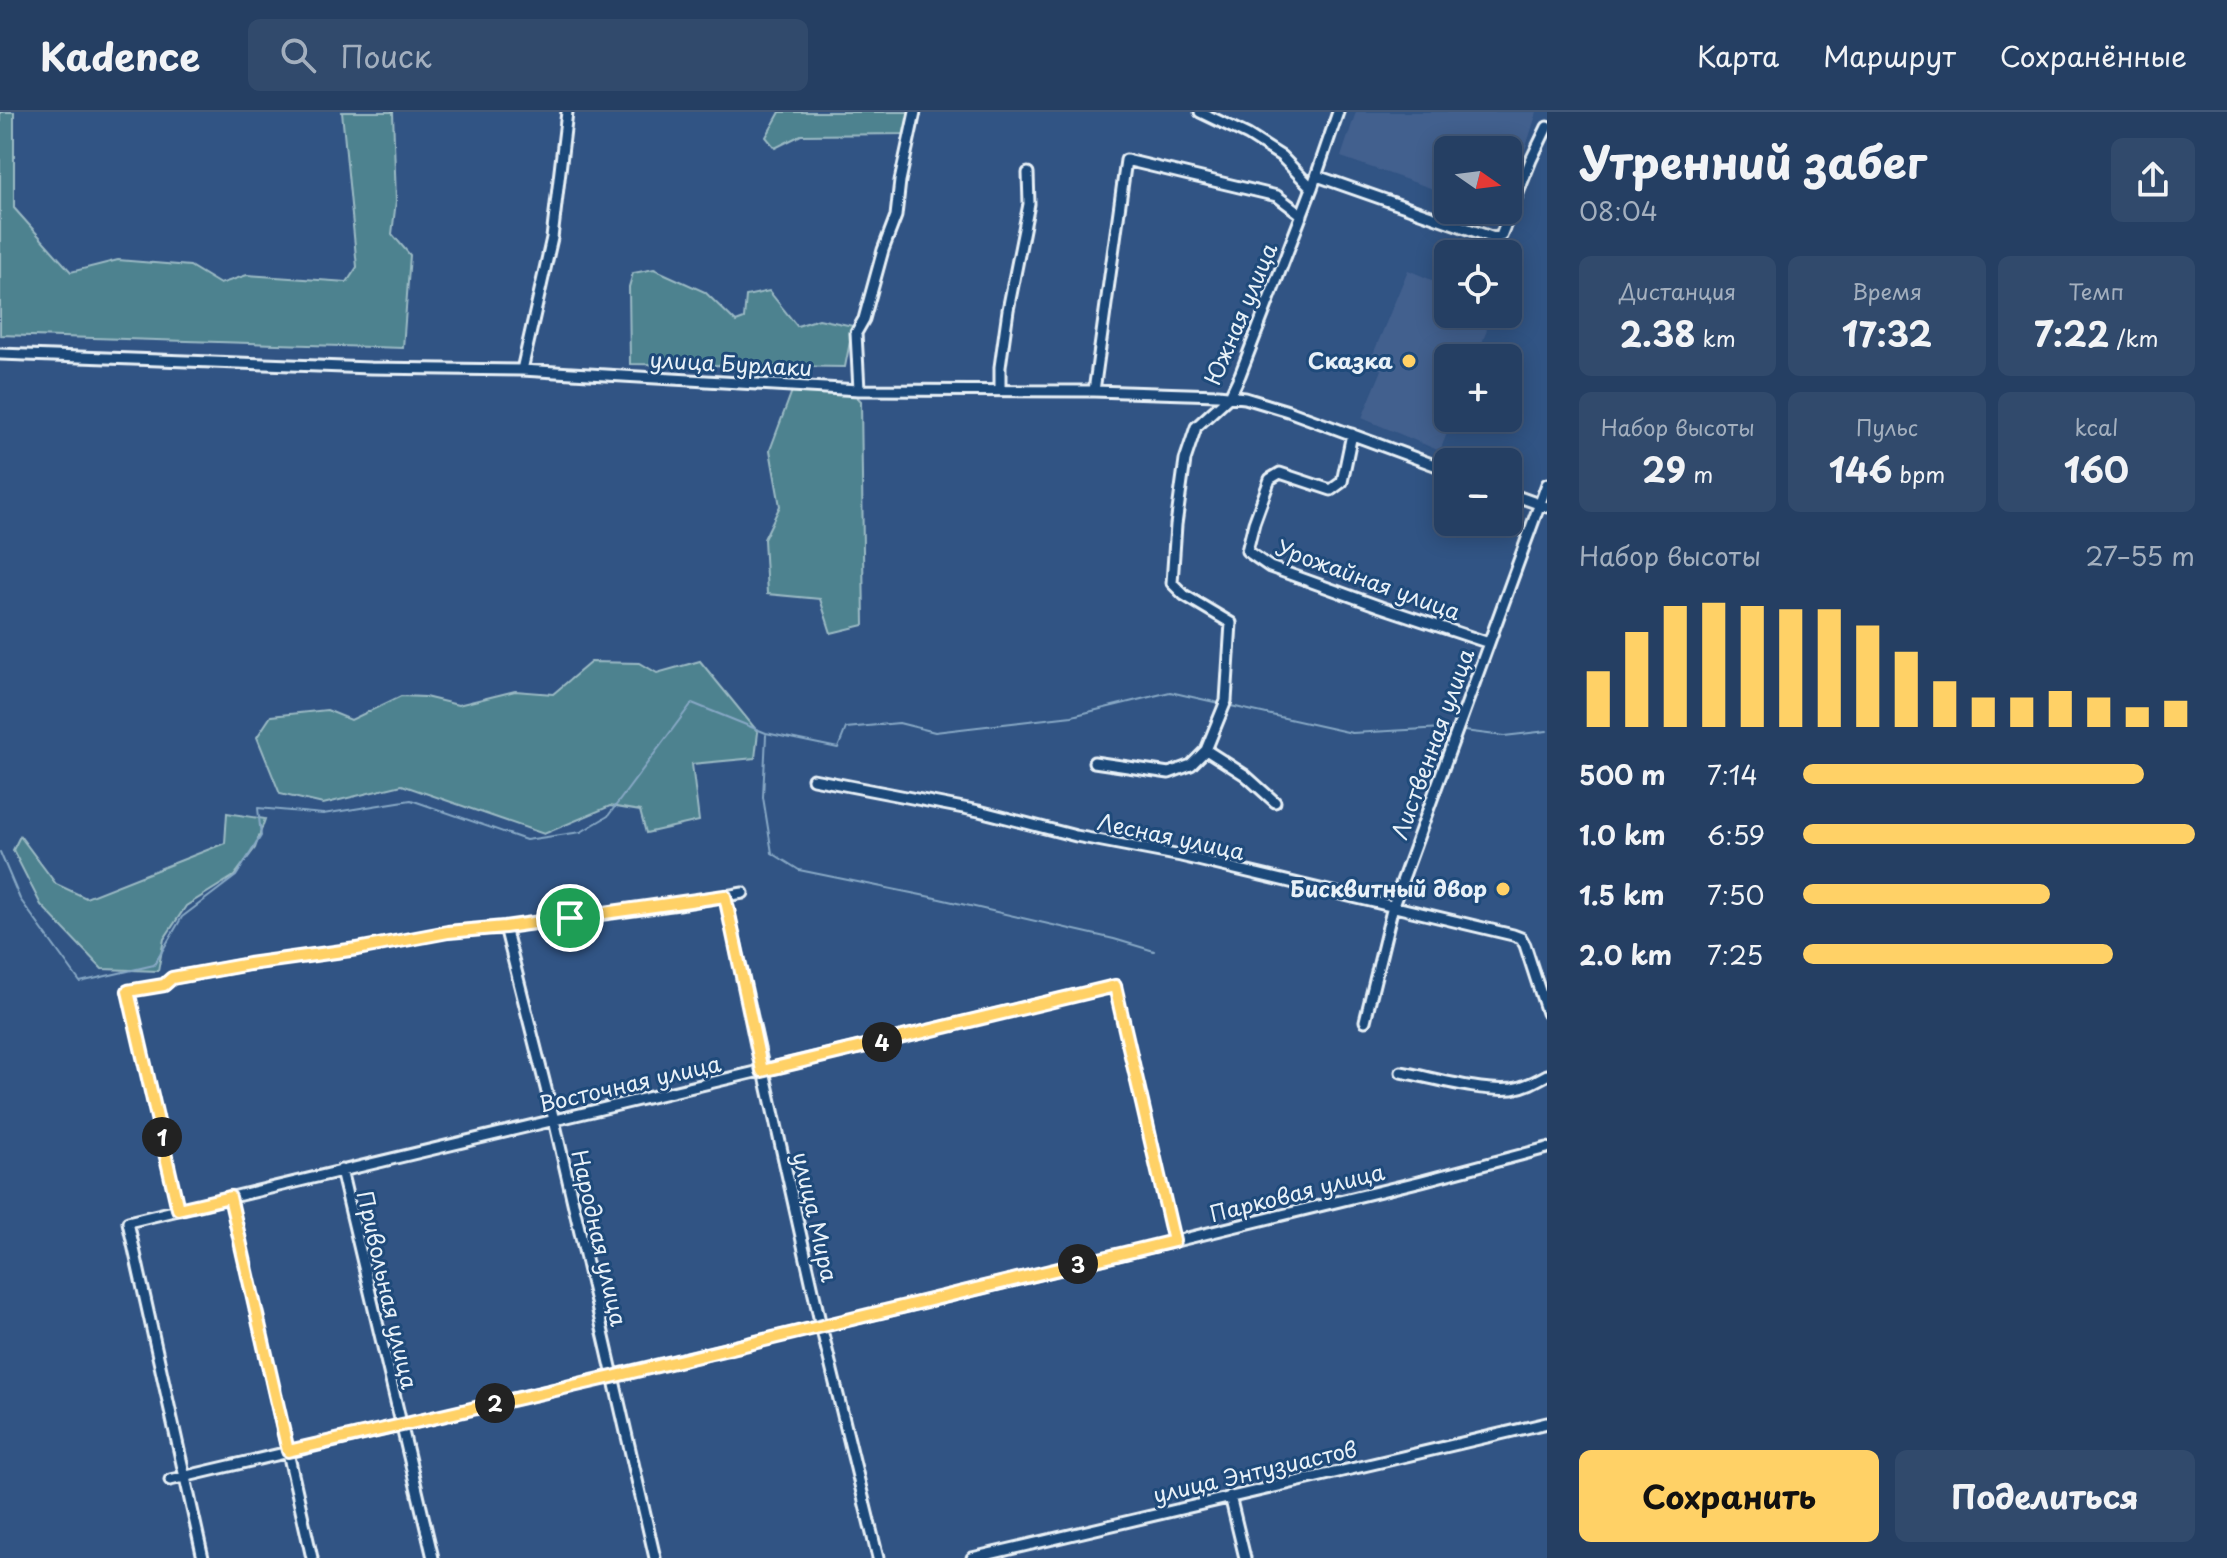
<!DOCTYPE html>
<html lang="ru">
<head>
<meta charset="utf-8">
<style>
	:root { --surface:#253f63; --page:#314a6c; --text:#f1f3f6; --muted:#a3afbe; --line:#425878; --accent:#ffd166 }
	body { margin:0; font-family:"Playpen Sans",sans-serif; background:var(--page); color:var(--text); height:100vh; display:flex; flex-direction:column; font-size:30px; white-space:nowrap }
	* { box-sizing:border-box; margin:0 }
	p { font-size:26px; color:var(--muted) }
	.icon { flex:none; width:44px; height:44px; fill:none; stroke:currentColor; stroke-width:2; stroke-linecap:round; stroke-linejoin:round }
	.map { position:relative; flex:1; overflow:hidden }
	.drawer { display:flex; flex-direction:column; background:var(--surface); width:680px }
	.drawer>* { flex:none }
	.needle { width:52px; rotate:104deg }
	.buttons { position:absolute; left:1434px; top:24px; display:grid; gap:16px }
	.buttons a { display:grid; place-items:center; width:88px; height:88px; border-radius:12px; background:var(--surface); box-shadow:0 4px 20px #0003,0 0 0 2px var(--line); font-size:40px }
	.pin { position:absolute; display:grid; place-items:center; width:68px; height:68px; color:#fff; margin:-34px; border:4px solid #fff; border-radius:50%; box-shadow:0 2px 8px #0007 }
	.km { position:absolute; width:40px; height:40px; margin:-20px; border-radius:50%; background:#222; color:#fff; font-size:22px; line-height:40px; text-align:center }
	.round { display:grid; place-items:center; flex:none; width:84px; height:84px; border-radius:12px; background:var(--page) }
	.summary { display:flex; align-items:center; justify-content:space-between; height:136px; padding:0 32px }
	h1 { font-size:44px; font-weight:700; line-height:60px }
	.figures { display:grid; grid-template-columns:repeat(3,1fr); gap:12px; height:136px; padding:8px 32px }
	.figures div { display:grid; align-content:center; border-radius:12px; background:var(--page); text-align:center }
	.figures b { font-size:34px; font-weight:700 }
	.figures small { font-size:22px; font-weight:400 }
	.figures p { font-size:22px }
	.chart { height:224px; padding:16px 32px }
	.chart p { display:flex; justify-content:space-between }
	.chart svg { width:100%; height:144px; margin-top:8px; stroke:var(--accent); stroke-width:6 }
	.cta { display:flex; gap:16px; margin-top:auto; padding:16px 32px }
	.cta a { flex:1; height:92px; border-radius:12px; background:var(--accent); color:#111; font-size:32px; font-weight:700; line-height:92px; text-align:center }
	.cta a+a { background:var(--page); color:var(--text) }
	ul { padding:0 32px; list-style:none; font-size:26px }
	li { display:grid; grid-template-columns:128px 96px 1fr; align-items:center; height:60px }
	li i { height:20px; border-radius:10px; background:var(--accent) }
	header { display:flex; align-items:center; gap:48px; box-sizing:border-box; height:112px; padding:0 40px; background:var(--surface); border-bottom:2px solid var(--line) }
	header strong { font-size:38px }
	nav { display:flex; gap:44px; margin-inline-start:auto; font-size:28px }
	.search { width:560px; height:72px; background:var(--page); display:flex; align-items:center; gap:20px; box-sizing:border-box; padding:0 28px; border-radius:12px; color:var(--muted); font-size:30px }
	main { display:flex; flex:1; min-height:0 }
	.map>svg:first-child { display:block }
</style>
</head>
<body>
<header>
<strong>Kadence</strong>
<div class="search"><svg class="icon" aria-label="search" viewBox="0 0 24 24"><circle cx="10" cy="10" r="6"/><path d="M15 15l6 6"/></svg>Поиск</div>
<nav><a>Карта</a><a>Маршрут</a><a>Сохранённые</a></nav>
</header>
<main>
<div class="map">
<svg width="1547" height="1446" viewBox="0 0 1547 1446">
	<rect width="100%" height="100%" fill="#315484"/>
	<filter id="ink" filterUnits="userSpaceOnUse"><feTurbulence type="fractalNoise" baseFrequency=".0125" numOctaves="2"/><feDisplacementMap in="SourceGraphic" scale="16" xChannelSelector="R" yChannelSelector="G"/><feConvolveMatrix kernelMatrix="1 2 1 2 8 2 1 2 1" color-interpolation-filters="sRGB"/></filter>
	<g filter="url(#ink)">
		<path fill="#43608e" d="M1356 0H1537L1508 92V38H1448V82L1341 45Z
			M1408 158 1448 175V202H1477L1487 218 1476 246H1448V306H1453L1440 339 1362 306 1382 258 1369 252Z"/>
		<path fill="#4e828f" stroke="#9bbac4" stroke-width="2" d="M0 0H14V96L71 160 118 148 190 154 220 172 247 163 347 170 357 155 342 0H393L396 89 392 122 410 143 403 236 0 223Z
			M780 0H911L906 22 801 23 775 36 766 25Z
			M654 157 705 180 736 210 744 207 746 184 769 179 797 214 819 207 853 214 845 255 630 252 629 175 633 161Z
			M792 279 853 281 861 289 864 513 831 521 820 487 767 482 764 427 780 394 770 338Z
			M700 549 758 620 755 646 692 652 699 709 646 721 640 699 610 694 544 722 402 673 323 692 280 682 257 625 271 604 327 598 351 608 401 584 425 585 458 593 515 579 553 582 591 550 640 551 657 561Z
			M227 701 265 707 255 736 234 764 186 794 164 827 158 859 102 857 41 793 13 738 20 724 56 772 86 786 225 731Z"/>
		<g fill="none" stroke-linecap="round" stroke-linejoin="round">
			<path stroke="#87a8c5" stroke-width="2" d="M1231 594 1352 621 1444 616
				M1464 619 1504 624 1547 619
				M766 623 763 685 772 741 799 758 931 785 1114 827 1154 839
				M0 740 20 787 80 870 154 853 182 805 236 764 261 724 258 696 323 702 411 688 526 728 581 720 608 704 692 591 766 621 838 636 846 616 899 611 935 620 1072 604 1170 580 1219 591"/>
			<defs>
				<path id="minor" d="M1200 0 1248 23 1281 44 1312 76
					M1317 64 1494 126 1501 124 1531 48 1547 15
					M0 242 370 256 522 258 859 278 1094 279 1218 283 1245 286 1288 299 1448 358
					M522 258 552 126 567 0
					M859 278 856 221 864 207 883 138 896 104 900 69 915 0
					M1000 278V255L1008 198 1029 92 1028 61
					M1094 279 1126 48 1277 84 1302 103
					M1352 322 1342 370 1331 378 1280 361 1270 367 1254 411 1247 439 1270 455 1381 495 1489 531
					M1508 381 1547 395
					M1206 638 1245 663 1275 690
					M1094 650 1169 661 1191 653 1206 638 1226 589 1231 511 1184 483 1172 471 1176 413 1185 348 1196 315 1230 284 1240 263 1312 76 1338 0
					M813 667 979 699 1076 724 1181 744 1513 823 1521 826 1525 833 1547 901
					M725 784 821 1214 878 1446
					M505 815 554 1008 655 1446
					M1365 909 1393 794 1547 372
					M1401 960C1434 966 1479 980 1512 977 1525 975 1536 969 1547 963
					M341 1058 433 1446
					M230 1085 312 1446
					M178 1097 128 879 164 873 172 866 249 852 357 837 448 820 505 815 679 792 743 781
					M170 1368 929 1189 1422 1069 1547 1036
					M1230 1384 1245 1446
					M203 1446 128 1110 1115 874 1174 1129
					M972 1446 1547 1311"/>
			</defs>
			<use href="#minor" stroke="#e8f1f8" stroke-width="15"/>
			<use href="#minor" stroke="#1f4a7a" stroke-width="9"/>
		</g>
	</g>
	<g fill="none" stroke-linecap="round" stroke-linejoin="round" filter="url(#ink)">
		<defs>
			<path id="route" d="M725 784 762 959 1115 874 1174 1129 612 1265 288 1339 230 1085 178 1097 128 879 164 873 172 866 249 852 357 837 448 820 505 815Z"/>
		</defs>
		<use href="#route" stroke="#fff" stroke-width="16"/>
		<use href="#route" stroke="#ffd166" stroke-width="10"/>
	</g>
	<g fill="#ffd166" stroke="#1f4a7a" stroke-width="3">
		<circle cx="1409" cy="249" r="8"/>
		<circle cx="1503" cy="777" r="8"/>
	</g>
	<g text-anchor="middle" stroke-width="6" stroke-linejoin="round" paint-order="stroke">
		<g font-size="22" fill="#e8f1f8" stroke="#1f4a7a">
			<text transform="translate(1241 202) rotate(-67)" y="8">Южная улица</text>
			<text transform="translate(731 252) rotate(3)" y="8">улица Бурлаки</text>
			<text transform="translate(1368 468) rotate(20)" y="8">Урожайная улица</text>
			<text transform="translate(1433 632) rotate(-70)" y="8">Лиственная улица</text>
			<text transform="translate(1171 725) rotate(12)" y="8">Лесная улица</text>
			<text transform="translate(630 972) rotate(-13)" y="8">Восточная улица</text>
			<text transform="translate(1297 1081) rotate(-14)" y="8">Парковая улица</text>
			<text transform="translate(815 1105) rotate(77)" y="8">улица Мира</text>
			<text transform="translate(599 1126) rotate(77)" y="8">Народная улица</text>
			<text transform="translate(387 1178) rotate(77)" y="8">Привольная улица</text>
			<text transform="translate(1255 1360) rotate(-13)" y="8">улица Энтузиастов</text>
		</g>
		<g font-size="22" font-weight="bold" fill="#e8f1f8" stroke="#1f4a7a" text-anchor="end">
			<text x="1393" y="257">Сказка</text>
			<text x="1487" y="785">Бисквитный двор</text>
		</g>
	</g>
</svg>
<div class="buttons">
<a><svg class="needle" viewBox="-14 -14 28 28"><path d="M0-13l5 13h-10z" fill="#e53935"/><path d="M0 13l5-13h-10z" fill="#a3afbe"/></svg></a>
<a><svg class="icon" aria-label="locate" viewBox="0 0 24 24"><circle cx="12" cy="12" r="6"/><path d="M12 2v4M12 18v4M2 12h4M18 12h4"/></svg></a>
<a>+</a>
<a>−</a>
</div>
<div class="pin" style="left:570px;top:806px;background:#1e9e55"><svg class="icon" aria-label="arrive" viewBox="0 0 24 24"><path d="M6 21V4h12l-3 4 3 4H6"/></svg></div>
<b class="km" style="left:162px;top:1025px">1</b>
<b class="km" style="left:495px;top:1291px">2</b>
<b class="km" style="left:1078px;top:1152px">3</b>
<b class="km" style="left:882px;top:930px">4</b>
</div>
<section class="drawer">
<div class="summary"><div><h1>Утренний забег</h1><p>08:04</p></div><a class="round"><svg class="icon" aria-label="share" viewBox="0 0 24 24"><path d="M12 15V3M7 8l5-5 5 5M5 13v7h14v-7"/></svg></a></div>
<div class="figures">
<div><p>Дистанция</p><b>2.38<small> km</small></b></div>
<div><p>Время</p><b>17:32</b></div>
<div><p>Темп</p><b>7:22<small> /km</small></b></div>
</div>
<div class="figures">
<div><p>Набор высоты</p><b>29<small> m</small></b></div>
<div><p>Пульс</p><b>146<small> bpm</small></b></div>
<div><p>kcal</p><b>160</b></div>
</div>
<div class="chart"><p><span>Набор высоты</span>27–55 m</p>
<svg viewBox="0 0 160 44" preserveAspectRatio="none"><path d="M5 44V27M15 44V15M25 44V7M35 44V6M45 44V7M55 44V8M65 44V8M75 44V13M85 44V21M95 44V30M105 44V35M115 44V35M125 44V33M135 44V35M145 44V38M155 44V36"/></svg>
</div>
<ul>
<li><b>500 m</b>7:14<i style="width:87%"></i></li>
<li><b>1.0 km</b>6:59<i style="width:100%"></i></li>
<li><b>1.5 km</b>7:50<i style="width:63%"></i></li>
<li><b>2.0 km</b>7:25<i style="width:79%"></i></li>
</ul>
<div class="cta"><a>Сохранить</a><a>Поделиться</a></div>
</section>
</main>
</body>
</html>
